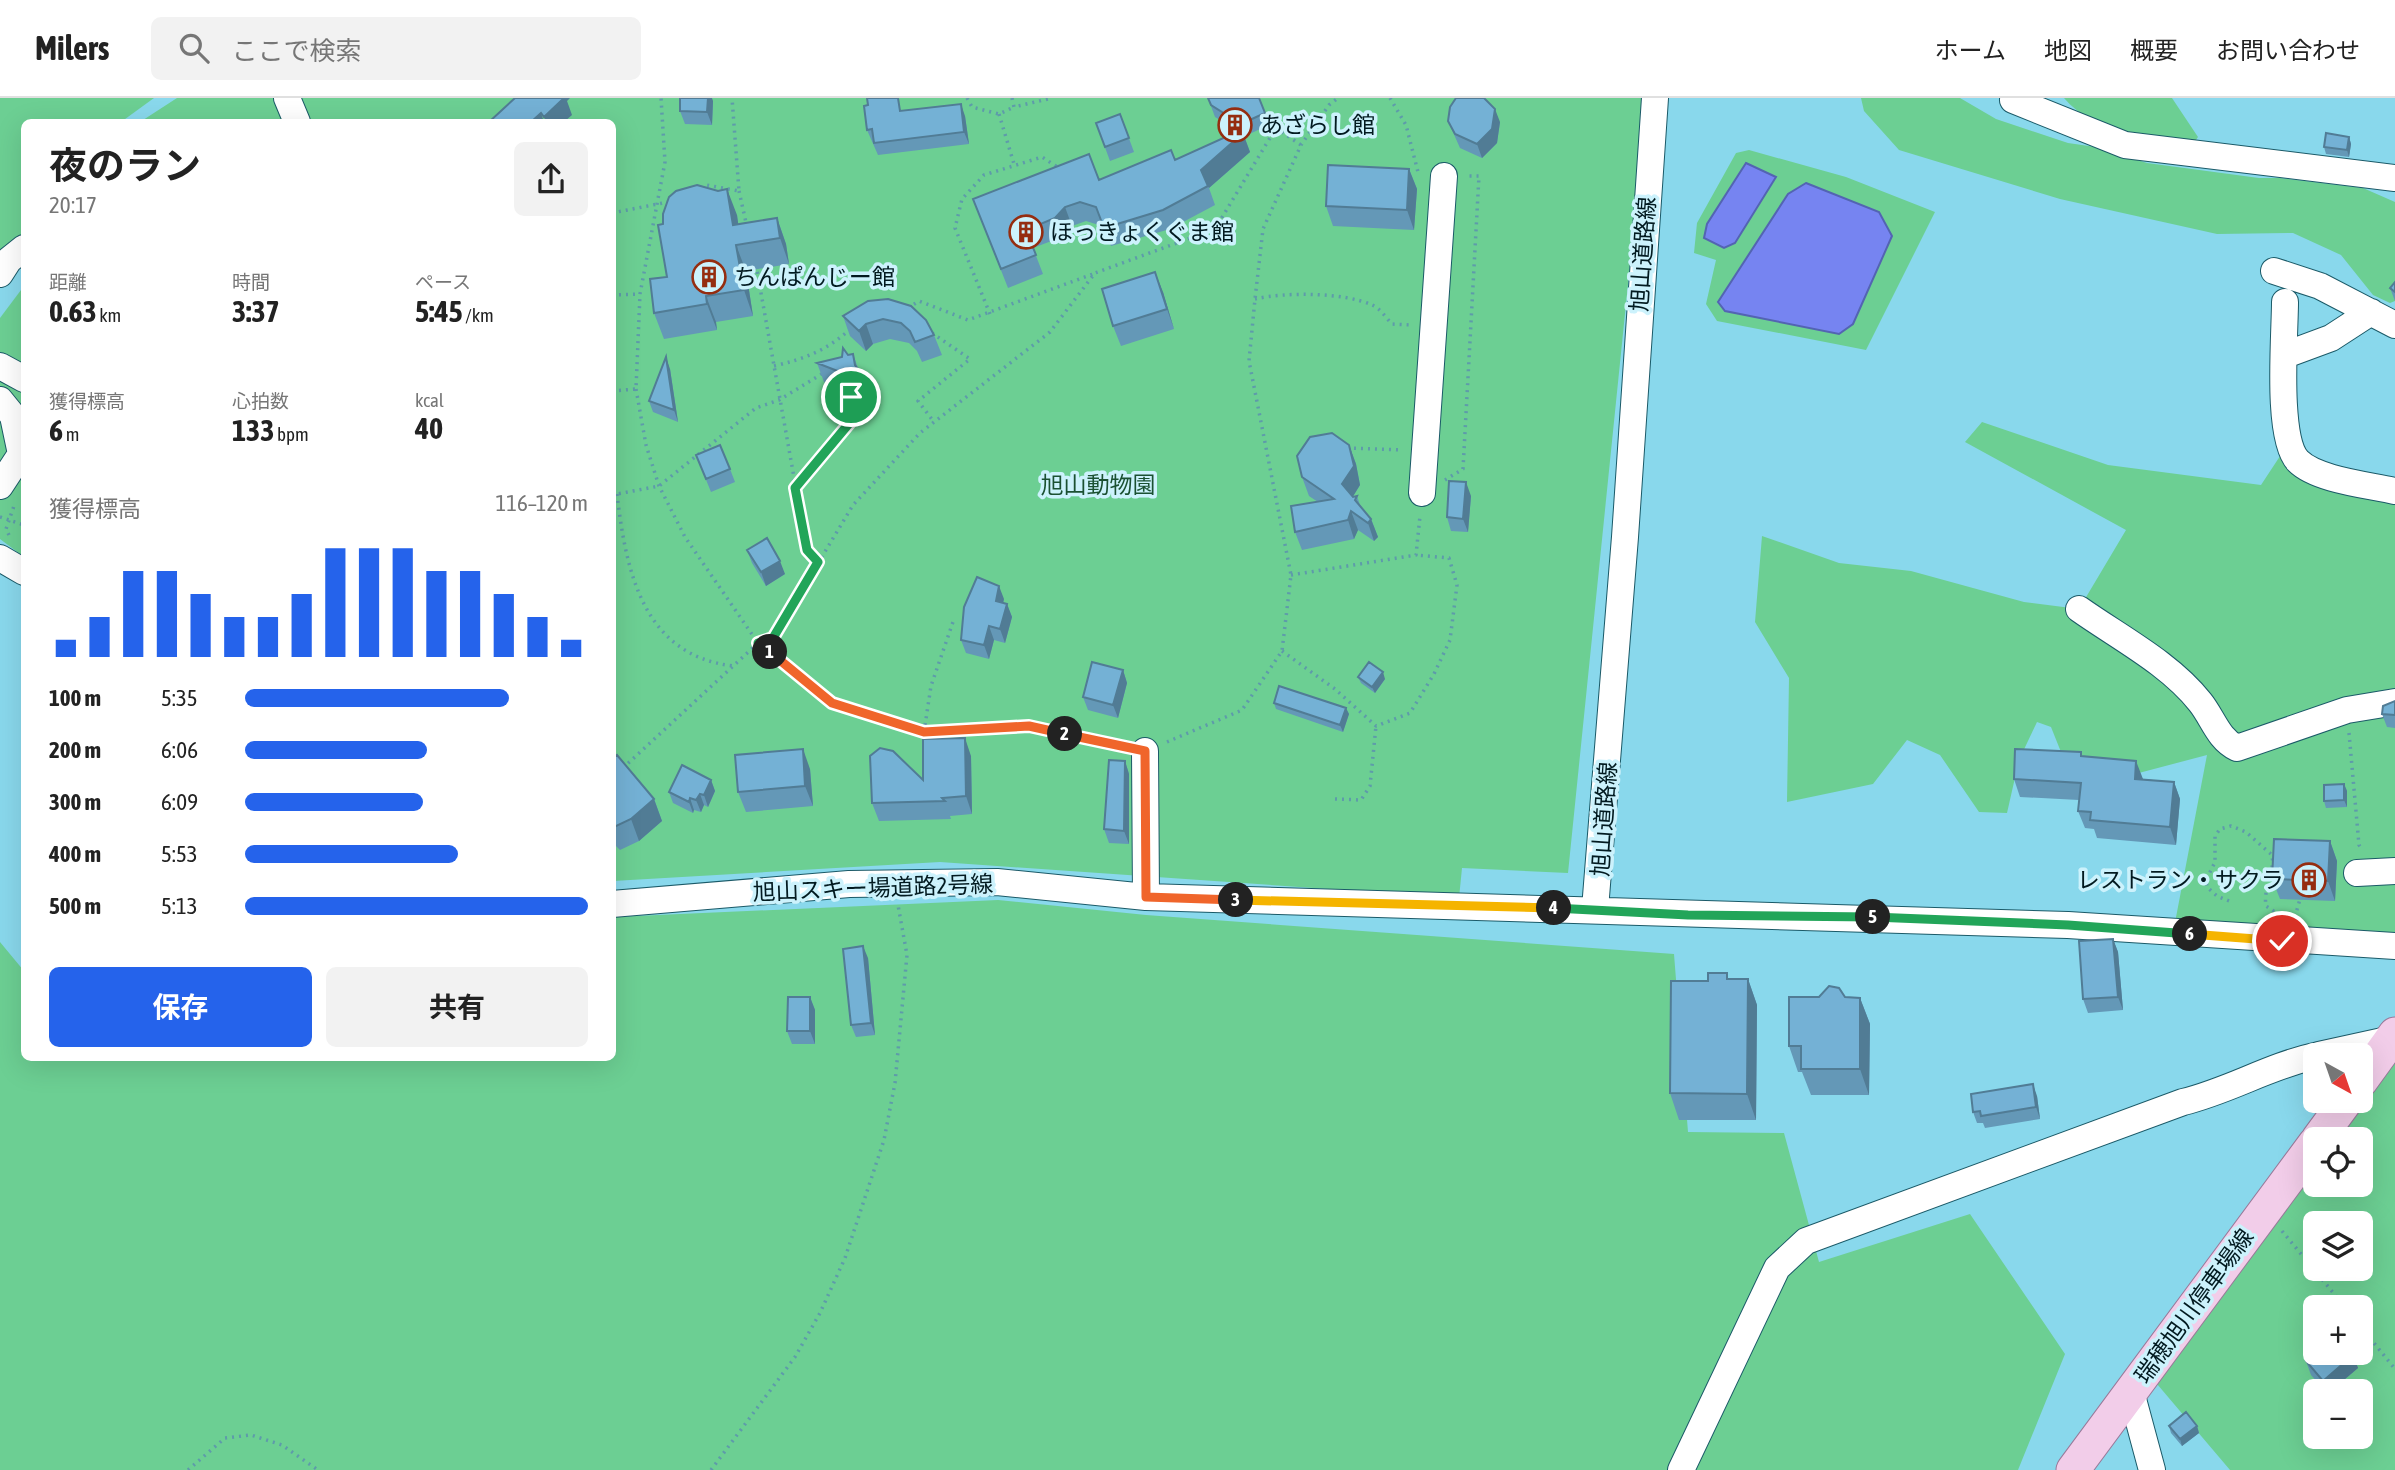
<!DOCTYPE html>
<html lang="ja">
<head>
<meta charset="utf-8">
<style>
	:root { --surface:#fff; --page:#f2f2f2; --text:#222; --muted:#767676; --line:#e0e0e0; --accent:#2563eb }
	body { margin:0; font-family:"Asap Condensed","Noto Sans JP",sans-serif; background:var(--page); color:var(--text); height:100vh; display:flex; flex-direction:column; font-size:26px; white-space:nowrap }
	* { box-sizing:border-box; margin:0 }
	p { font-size:23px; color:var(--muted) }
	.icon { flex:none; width:38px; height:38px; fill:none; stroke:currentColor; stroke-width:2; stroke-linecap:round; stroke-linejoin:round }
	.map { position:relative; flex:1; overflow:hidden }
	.panel { position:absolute; left:21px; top:21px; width:595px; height:942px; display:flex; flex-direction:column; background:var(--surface); border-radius:10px; box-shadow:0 7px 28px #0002 }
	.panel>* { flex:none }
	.needle { width:46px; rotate:140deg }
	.tools { position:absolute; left:2303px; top:945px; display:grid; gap:14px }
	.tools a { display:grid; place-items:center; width:70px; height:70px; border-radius:10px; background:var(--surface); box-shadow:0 7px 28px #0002; font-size:35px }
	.pin { position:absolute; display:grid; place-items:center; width:60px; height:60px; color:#fff; margin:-30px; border:4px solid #fff; border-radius:50%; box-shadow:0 2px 7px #0007 }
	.km { position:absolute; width:35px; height:35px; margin:-18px; border-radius:50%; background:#222; color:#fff; font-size:19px; line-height:35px; text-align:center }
	.round { display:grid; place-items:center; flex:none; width:74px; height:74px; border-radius:10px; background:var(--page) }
	.head { display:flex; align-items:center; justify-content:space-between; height:119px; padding:0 28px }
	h1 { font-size:38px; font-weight:700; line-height:52px }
	.figures { display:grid; grid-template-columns:repeat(3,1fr); gap:10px; height:119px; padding:7px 28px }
	.figures div { display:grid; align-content:center }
	.figures b { font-size:30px; font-weight:700 }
	.figures small { font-size:19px; font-weight:400 }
	.figures p { font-size:19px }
	.chart { height:196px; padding:14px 28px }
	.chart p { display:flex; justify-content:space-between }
	.chart svg { width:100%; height:126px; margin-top:7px; stroke:var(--accent); stroke-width:6 }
	.primary-button { display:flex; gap:14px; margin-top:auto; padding:14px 28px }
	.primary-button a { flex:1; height:80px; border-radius:10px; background:var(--accent); color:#fff; font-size:28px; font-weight:700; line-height:80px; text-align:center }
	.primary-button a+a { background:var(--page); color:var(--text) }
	ul { padding:0 28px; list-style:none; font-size:23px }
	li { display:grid; grid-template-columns:112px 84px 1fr; align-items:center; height:52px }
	li i { height:18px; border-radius:9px; background:var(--accent) }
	header { display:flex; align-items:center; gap:42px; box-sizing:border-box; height:98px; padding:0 35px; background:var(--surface); border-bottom:2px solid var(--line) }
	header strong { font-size:33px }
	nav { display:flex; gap:38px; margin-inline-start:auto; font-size:24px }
	.search { width:490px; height:63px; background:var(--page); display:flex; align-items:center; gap:18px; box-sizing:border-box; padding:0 24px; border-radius:10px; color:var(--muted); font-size:26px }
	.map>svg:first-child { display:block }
</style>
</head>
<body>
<header>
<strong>Milers</strong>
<div class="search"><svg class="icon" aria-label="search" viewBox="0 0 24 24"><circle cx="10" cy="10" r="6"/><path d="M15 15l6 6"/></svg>ここで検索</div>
<nav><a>ホーム</a><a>地図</a><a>概要</a><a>お問い合わせ</a></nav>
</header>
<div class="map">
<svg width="2395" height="1372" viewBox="0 0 2395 1372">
	<rect width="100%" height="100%" fill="#89d8ec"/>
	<path fill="#6ccf93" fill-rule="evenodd" d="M0 0H154L121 24H24V145L0 161Z
		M177 0H1647L1568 775 1462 770 1459 800 940 764 613 783 612 24H140Z
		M1861 0H1960L1996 21 2068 45 2096 49 2147 65 2259 80H2280L2363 90 2395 104V203L2390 205 2373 197 2341 157 2293 135 2217 136 2060 101 1899 52 1864 13Z
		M2064 0H2172L2198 39 2191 49C2147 41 2095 36 2064 0Z
		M1749 52 1846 79 1935 114 1866 252 1717 223 1706 206 1716 162 1694 155 1697 125 1736 55Z
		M24 188V459L0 441V220Z
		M1982 324 2108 367 2261 387 2288 346 2298 364 2395 393V848L2173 835 2207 657 2135 676 2065 664 2051 629 2037 624 2019 662 2007 715 1979 714 1940 657 1907 642 1873 686 1787 704 1789 580 1755 524 1762 438 1839 465 1911 473 2024 504 2079 511 2126 432 1965 344Z
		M998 802 1146 817 1674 856 1688 1034 1784 1035 1819 1164 1970 1116 2065 1256 2018 1372H0V844L24 873V959H612L613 819Z
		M2395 932V1372H2230L2146 1273 2315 1043V1087H2361V1041H2317ZM2315 1125H2361V1171H2315ZM2315 1209H2361V1255H2315ZM2315 1293H2361V1339H2315Z"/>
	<path fill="#7684f1" stroke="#5364b2" stroke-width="2" d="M1746 65 1776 79 1735 145 1724 150 1704 140 1707 126Z
		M1806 85 1879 114 1892 138 1853 226 1839 236 1725 213 1718 204 1788 96Z"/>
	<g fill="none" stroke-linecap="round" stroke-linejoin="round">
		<defs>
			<path id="minor" d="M287 0 297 24
				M2013 2 2125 47 2395 80
				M2274 173 2320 188 2395 227
				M0 176 9 162 24 150
				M2285 204C2285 237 2276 340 2298 363 2317 382 2369 387 2395 393
				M2285 257 2331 240 2371 214
				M0 268 24 281
				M0 302 13 318 21 356 0 388
				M1422 395 1444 78
				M0 460 24 474
				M2079 511C2120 540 2169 565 2200 604 2213 620 2218 641 2237 650L2347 612 2395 604
				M1145 653 1146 799
				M2357 775 2395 773
				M612 806 849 786 997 784 1146 799 2068 827 2395 848
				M1595 811 1625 439 1655 0
				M2319 957 2392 941
				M2131 1294 2152 1372
				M1681 1372 1777 1170 1806 1143 2183 1004C2229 993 2269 968 2315 958"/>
			<path id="major" d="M2361 983 2395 936
				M2318 1041 2346 1003
				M2073 1372 2315 1045"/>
		</defs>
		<use href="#minor" stroke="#1b5a68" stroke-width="28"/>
		<use href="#major" stroke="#987999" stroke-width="35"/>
		<path stroke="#5e9baa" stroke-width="3.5" stroke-dasharray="2 5" stroke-linecap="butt" d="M967 0 972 9 999 16 1014 9
			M1012 0 1014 9 1052 0
			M1390 0 1406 27 1419 78
			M999 16 1014 66
			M701 90 706 87 739 93 732 0
			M739 93 747 129
			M612 115 668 104
			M756 167 807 452 818 464
			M612 197 640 196
			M1255 201C1286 194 1343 194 1372 207 1380 210 1386 220 1392 226L1411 227
			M908 210 919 203 968 222 1093 176
			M990 216 955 130 962 101 984 77 1042 59 1059 70
			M932 235 970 261 918 303 934 324
			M774 268C804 261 828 252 850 231
			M636 291 646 347 659 388 685 439 758 545 832 605 924 634 1029 628 1123 648
			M612 293 636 291 640 196 665 64 661 0
			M1347 350 1402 352
			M1445 382 1463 371 1479 78H1465
			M795 390 862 310 854 303
			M617 396C626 472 642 557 733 568
			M612 397 659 388 756 310 779 302 825 274
			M0 419 24 427
			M9 437 6 431 15 405
			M1291 477 1416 457 1420 418
			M1282 553 1335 591 1376 628 1410 615 1434 576 1450 542 1457 487 1449 460 1416 457
			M924 634 931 588 954 521
			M2349 635 2359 747 2362 751
			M1167 644 1242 612 1282 553 1291 477 1249 263 1255 201 1263 131 1301 47 1329 7 1338 0
			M623 670 758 545 773 540 853 407 920 335 1050 234 1095 175 1215 131 1276 30 1301 47
			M1335 701 1361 702 1370 688 1376 628
			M2229 803 2217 798 2207 789 2206 782 2215 764V738L2220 731 2231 728 2246 734 2272 757C2275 774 2263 790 2266 808L2281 818
			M2295 819 2300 801
			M2282 1133 2345 1209
			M2361 1229 2395 1271
			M188 1372 225 1340 251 1337 282 1347 318 1372
			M711 1372 795 1259 820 1215 845 1160 884 1042 895 985 907 857 898 807"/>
		<use href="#minor" stroke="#fff" stroke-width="26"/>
		<use href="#major" stroke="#f2cde9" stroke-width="33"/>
	</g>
	<path fill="#6498b7" d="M1208 0H1259L1269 27 1245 38 1243 36 1250 54 1209 90 1215 107 1170 131 1111 148 1102 128 1086 123 1072 128 1062 139 1033 150 1043 176 1008 190 973 101 1099 82 1175 62 1238 33 1215 19Z
		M713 3 712 27 685 26 680 13Z
		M902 13 965 18 969 46 878 57 867 32Z
		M1120 16 1134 54 1110 63 1096 25Z
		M1448 23 1500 24 1497 45 1482 60 1460 50Z
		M2349 39 2351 46 2349 59 2326 56 2324 49Z
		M1409 71 1417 91 1414 132 1333 128 1326 108Z
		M737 117 738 126 777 120 786 146 789 166 746 173 753 218 716 224 717 232 664 241 654 215 667 179 663 126Z
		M2395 184V203L2390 190Z
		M1163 194 1174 231 1121 248 1113 228Z
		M868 203 934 237 942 257 922 264 917 253 909 245 890 241 873 246 866 253 850 238 843 218Z
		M853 256 859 273 867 283 874 303 845 307 839 290 824 284 817 265Z
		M670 271 678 324 653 314 649 303Z
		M1349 347 1356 366 1360 387 1353 398H1357L1360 407 1371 421 1378 439 1374 443 1358 432 1354 441 1302 452 1295 434 1318 404 1309 398 1302 379Z
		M696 357 730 371 735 384 711 394Z
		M1471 398 1468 434 1451 433 1447 419Z
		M747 452 785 476 766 488 752 465Z
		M1004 501 1003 505 1007 506 1012 519 1005 545 994 542 989 561 966 555 961 542Z
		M1123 572 1127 585 1118 620 1088 612 1083 599Z
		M1358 579 1385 581 1375 595 1361 585Z
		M2395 603V630L2387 629 2382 616Z
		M1274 605 1346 610 1349 616 1343 634 1276 611Z
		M2081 654 2082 658 2143 681 2174 684 2180 701 2176 747 2097 740 2094 731 2085 730 2078 713 2079 702 2020 699 2014 681Z
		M971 658 972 716 950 718 951 721 879 723 872 705Z
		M612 661 654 701 662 723 639 743 620 752 612 744Z
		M1125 663 1129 676V746L1109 745 1104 731Z
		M810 671 813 708 746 714 738 694Z
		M711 682 715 693 708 709 704 707 701 714 694 712 693 715 673 705 669 694Z
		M2344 686 2347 693V709L2326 710 2324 703Z
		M2330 743 2337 763 2335 803 2280 801 2272 781Z
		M2113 841 2118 854 2123 912 2088 915 2083 901Z
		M868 860 875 937 856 939 851 927Z
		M1729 881H1748L1757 907 1756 1022H1679L1670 995 1708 883Z
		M810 899 815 912V946H792L787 933Z
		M1845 899 1860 900 1870 926 1869 997H1811L1802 974H1798L1789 948Z
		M2037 998 2040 1021 1985 1030 1983 1025H1977L1973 1014Z
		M2353 1257 2358 1270 2331 1293H2325L2311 1277 2306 1263Z
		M2169 1328H2197L2199 1335 2182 1348 2171 1335Z"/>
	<path fill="#517c95" d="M560 0H570L567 3 572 17 564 24H546L544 19Z
		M708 0H712L713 3 712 27 707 14Z
		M961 6 965 18 969 46 964 34Z
		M1495 11 1500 24 1497 45 1482 60 1477 46Z
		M541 15 544 24H531Z
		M1243 35 1250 54 1209 90 1201 72Z
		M2349 39 2351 46 2349 59 2347 52Z
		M1409 71 1417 91 1414 132 1407 112Z
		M727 91 737 117 741 146 733 127Z
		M1065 109 1072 128 1062 139 1055 120Z
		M777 120 786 146 789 166 780 140Z
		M736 147 746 173 753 218 744 192Z
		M1155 174 1163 194 1174 231 1167 211Z
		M706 198 716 224 717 232 707 206Z
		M866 226 873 246 866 253 859 233Z
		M666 259 670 271 678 324 674 312Z
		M1349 347 1356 366 1360 387 1349 405 1342 386Z
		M1466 384 1471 398 1468 434 1463 421Z
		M1351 413 1358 432 1354 441 1348 422Z
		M1371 421 1378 439 1374 443 1368 425Z
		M780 463 785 476 766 488 761 474Z
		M999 488 1004 501 1000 517 996 503Z
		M1007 506 1012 519 1005 545 1000 531Z
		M989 528 994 542 989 561 984 547Z
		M1123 572 1127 585 1118 620 1113 607Z
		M1383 574 1385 581 1375 595 1372 589Z
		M1346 610 1349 616 1343 634 1340 627Z
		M965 640 971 658 972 716 966 698Z
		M803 651 810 671 813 708 805 688Z
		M1125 663 1129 676V746L1124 733Z
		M2136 663 2143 681H2135Z
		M711 682 715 693 708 709 704 697Z
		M2174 684 2180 701 2176 747 2170 729Z
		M2344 686 2347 693V709L2344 702Z
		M700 696 704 707 701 714 696 702Z
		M690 700 694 712 693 715 689 704Z
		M654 701 662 723 639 743 631 721Z
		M2330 743 2337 763 2335 803 2328 783Z
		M2113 841 2118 854 2123 912 2118 899Z
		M863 848 868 860 875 937 871 925Z
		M1748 881 1757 907 1756 1022 1747 996Z
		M810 899 815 912V946L810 933Z
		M1860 900 1870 926 1869 997 1860 971Z
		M2033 986 2037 998 2040 1021 2036 1009Z
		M2353 1257 2358 1270 2331 1293H2326L2323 1283Z
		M2197 1328 2199 1335 2182 1348 2180 1341Z"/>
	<path fill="#74b1d5" stroke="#517c95" stroke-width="2" d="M515 0H564L544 19 541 15 531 24H489Z
		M680 0H708L707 14 680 13Z
		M867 0H898L900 13 961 6 964 34 874 45 872 31 867 32 864 8 868 7Z
		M1208 0H1259L1265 15 1241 26 1211 7Z
		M1456 0H1484L1495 11 1492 31 1477 46 1455 36 1448 23 1450 9Z
		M1120 16 1129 40 1105 49 1096 25Z
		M1241 32 1243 35 1201 72 1208 88 1163 112 1104 130 1096 109 1080 104 1065 109 1055 120 1026 132 1036 157 1001 171 973 101 1089 56 1099 82 1171 52 1175 62Z
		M2326 35 2349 39 2347 52 2324 49Z
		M1328 67 1409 71 1407 112 1326 108Z
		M697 87 718 93 727 91 733 127 777 120 780 140 736 147 744 192 706 198 707 206 654 215 650 181 667 179 658 127 663 126V116L669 99 676 93Z
		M1155 174 1167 211 1113 228 1102 191Z
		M2395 184V194L2390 190Z
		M888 201 911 208 926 222 934 237 915 244 910 233 901 225 883 221 866 226 859 233 843 218 868 203Z
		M843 250 848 257 853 256 855 267 867 283 838 287 840 274 817 265 842 259Z
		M666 259 674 312 649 303Z
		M1332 335 1349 347 1354 368 1342 386 1353 399 1357 398 1355 402 1371 421 1368 425 1351 413 1348 422 1295 434 1291 408 1334 401 1302 379 1297 358 1310 339Z
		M720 347 730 371 706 381 696 357Z
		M1449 383 1466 384 1463 421 1447 419Z
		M767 440 780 463 761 474 747 452Z
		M977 479 999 488 996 503 1007 506 1000 531 989 528 984 547 961 542 964 509Z
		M1092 564 1123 572 1113 607 1083 599Z
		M1369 564 1383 574 1372 589 1358 579Z
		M1279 588 1346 610 1340 627 1274 605Z
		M2395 603V617L2382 616 2383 608Z
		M965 640 966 698 942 700 945 703 872 705 870 658 880 650 893 653 923 682V641Z
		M803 651 805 688 738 694 735 657Z
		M2015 651 2081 654V658L2136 663 2135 681 2174 684 2170 729 2090 722 2091 714 2078 713 2081 685 2014 681Z
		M617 657 654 701 631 721 612 730V661Z
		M1109 662 1125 663 1124 733 1104 731Z
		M682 667 711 682 704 697 700 696 696 702 690 700 689 704 669 694Z
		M2344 686V702L2324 703V687Z
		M2274 741 2330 743 2328 783 2272 781Z
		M2113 841 2118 899 2083 901 2079 843Z
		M863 848 871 925 851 927 843 851Z
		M1708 875H1727V881H1748L1747 996 1670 995 1671 883H1708Z
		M1829 888 1839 890 1845 899 1860 900V971H1801V948H1789V899H1819Z
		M788 899H810V933H787Z
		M2033 986 2036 1009 1981 1018 1980 1013 1973 1014 1971 996Z
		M2316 1255H2351L2353 1257 2323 1283 2306 1263Z
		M2186 1314 2197 1328 2180 1341 2169 1328Z"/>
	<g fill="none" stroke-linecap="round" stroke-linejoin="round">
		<defs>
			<path id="split-1" d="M770 554 758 545 773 540 818 464 807 452 795 390 862 310 851 299"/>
			<path id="split-2" d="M770 554 832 605 924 634 1029 628 1065 636"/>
			<path id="split-3" d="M1065 636 1145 653 1146 799 1236 802"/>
			<path id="split-4" d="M1236 802 1554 810"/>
			<path id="split-5" d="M1554 810 1688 817 1873 819"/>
			<path id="split-6" d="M1873 819 2068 827 2190 836"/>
			<path id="split-7" d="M2190 836 2282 843"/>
		</defs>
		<use href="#split-1" stroke="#fff" stroke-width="14"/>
		<use href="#split-2" stroke="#fff" stroke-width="14"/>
		<use href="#split-3" stroke="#fff" stroke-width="14"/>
		<use href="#split-4" stroke="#fff" stroke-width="14"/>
		<use href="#split-5" stroke="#fff" stroke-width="14"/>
		<use href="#split-6" stroke="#fff" stroke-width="14"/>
		<use href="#split-7" stroke="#fff" stroke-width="14"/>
		<use href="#split-1" stroke="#22a559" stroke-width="9"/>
		<use href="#split-2" stroke="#f0652b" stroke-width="9"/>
		<use href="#split-3" stroke="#f0652b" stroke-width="9"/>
		<use href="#split-4" stroke="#f5b400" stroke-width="9"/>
		<use href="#split-5" stroke="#22a559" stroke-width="9"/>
		<use href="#split-6" stroke="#22a559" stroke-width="9"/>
		<use href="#split-7" stroke="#f5b400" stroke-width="9"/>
	</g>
	<defs>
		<symbol id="building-ring" viewBox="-11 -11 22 22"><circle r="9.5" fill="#ccf2fc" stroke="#952d10" stroke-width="1.5"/><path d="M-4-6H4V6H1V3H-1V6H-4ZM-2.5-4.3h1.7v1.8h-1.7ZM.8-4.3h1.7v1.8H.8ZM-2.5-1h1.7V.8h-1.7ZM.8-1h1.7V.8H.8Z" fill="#952d10"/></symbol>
	</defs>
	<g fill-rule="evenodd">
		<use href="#building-ring" x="1216" y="8" width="38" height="38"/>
		<use href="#building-ring" x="1007" y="115" width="38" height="38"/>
		<use href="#building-ring" x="690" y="160" width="38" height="38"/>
		<use href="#building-ring" x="2290" y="763" width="38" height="38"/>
	</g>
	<g text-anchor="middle" stroke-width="7" stroke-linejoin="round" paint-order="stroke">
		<g font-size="23" fill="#021a20" stroke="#ccf2fc" text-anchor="start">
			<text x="1260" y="35">あざらし館</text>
			<text x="1050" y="142">ほっきょくぐま館</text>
			<text x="734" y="187">ちんぱんじー館</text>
			<text x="2284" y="790" text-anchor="end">レストラン・サクラ</text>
		</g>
		<g font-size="23" fill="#021a20" stroke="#ccf2fc">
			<text transform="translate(1643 156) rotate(-86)" y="8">旭山道路線</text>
			<text transform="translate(1604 721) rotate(-86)" y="8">旭山道路線</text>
			<text transform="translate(873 790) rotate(-2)" y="8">旭山スキー場道路2号線</text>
			<text transform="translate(2194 1208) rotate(-54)" y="8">瑞穂旭川停車場線</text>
		</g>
		<g font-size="23" fill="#1b5132" stroke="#ccf2fc">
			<text x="1098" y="395">旭山動物園</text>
		</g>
	</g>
</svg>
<div class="tools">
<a><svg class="needle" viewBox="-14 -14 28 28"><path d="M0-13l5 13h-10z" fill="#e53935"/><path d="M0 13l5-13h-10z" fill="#767676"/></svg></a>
<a><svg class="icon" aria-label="locate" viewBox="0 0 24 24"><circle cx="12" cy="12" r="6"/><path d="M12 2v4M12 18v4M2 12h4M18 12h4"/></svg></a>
<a><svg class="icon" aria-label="layers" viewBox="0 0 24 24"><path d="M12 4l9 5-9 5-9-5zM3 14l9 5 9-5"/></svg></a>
<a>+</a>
<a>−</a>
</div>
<div class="pin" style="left:851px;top:299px;background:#1e9e55"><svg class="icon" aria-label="arrive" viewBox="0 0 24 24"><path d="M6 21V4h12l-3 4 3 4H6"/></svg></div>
<div class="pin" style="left:2282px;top:843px;background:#d93025"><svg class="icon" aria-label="check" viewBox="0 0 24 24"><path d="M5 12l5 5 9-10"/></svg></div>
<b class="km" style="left:770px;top:554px">1</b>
<b class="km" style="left:1065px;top:636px">2</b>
<b class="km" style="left:1236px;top:802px">3</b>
<b class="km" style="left:1554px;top:810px">4</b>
<b class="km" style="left:1873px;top:819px">5</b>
<b class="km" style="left:2190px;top:836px">6</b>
<section class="panel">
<div class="head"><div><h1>夜のラン</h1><p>20:17</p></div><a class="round"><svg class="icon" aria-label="share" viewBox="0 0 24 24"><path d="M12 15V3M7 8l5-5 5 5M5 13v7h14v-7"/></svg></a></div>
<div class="figures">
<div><p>距離</p><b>0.63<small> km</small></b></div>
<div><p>時間</p><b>3:37</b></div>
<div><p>ペース</p><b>5:45<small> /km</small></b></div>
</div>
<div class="figures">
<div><p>獲得標高</p><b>6<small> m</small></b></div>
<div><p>心拍数</p><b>133<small> bpm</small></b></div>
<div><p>kcal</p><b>40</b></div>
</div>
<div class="chart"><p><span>獲得標高</span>116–120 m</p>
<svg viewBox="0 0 160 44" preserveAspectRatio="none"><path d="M5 44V38M15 44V30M25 44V14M35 44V14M45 44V22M55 44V30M65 44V30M75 44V22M85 44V6M95 44V6M105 44V6M115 44V14M125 44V14M135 44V22M145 44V30M155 44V38"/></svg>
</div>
<ul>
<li><b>100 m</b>5:35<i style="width:77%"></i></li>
<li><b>200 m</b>6:06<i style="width:53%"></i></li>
<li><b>300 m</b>6:09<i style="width:52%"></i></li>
<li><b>400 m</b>5:53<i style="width:62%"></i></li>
<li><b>500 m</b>5:13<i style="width:100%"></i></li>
</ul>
<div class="primary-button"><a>保存</a><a>共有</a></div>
</section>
</div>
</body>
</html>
